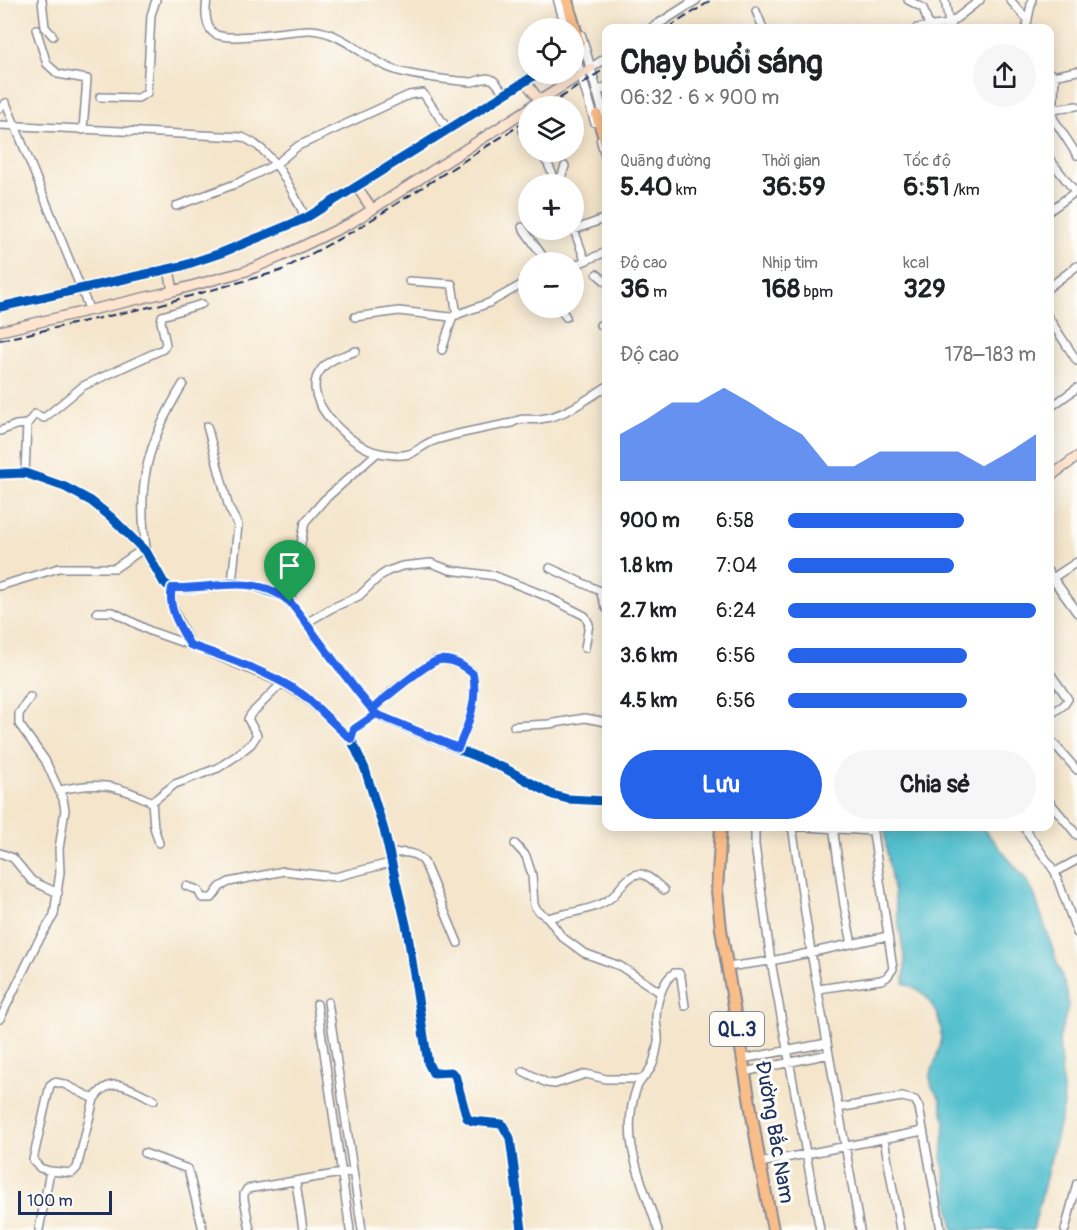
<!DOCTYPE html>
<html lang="vi">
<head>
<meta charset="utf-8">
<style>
	:root { --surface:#fff; --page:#f6f6f6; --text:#202124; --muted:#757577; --accent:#2563eb }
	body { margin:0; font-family:Pangolin,sans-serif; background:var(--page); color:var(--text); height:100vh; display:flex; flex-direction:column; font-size:22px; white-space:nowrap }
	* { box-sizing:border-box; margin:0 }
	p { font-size:20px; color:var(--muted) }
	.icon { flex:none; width:33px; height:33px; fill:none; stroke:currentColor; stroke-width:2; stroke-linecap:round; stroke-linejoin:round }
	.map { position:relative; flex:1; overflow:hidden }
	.side { position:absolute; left:602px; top:24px; width:452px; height:807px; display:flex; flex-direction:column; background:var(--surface); border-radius:12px; box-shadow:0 3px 15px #0003 }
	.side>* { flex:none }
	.tools { position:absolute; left:518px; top:18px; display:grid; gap:12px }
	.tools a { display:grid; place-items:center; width:66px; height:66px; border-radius:50%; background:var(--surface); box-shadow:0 3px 15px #0003; font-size:30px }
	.scale { position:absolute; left:18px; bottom:15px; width:94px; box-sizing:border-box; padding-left:6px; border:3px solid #1b2f5e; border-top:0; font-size:16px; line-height:21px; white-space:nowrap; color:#1b2f5e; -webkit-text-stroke:4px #fdfcf7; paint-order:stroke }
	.pin { position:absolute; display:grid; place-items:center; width:51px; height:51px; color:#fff; margin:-62px -26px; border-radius:50% 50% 50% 0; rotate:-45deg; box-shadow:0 0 6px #0007 }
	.pin .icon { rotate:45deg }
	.round { display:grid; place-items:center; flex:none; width:63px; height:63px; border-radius:32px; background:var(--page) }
	.summary { display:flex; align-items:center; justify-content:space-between; height:102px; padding:0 18px }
	h1 { font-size:33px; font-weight:800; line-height:45px }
	.metrics { display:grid; grid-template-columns:repeat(3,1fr); gap:9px; height:102px; padding:6px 18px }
	.metrics div { display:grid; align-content:center }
	.metrics b { font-size:26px; font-weight:800 }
	.metrics small { font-size:16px; font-weight:400 }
	.metrics p { font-size:16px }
	.chart { height:168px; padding:12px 18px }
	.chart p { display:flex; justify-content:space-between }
	.chart svg { width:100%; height:108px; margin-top:6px; fill:var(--accent); opacity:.7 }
	.cta { display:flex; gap:12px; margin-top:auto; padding:12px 18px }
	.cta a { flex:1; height:69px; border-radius:36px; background:var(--accent); color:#fff; font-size:24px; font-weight:800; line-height:69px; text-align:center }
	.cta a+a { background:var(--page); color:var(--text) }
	ul { padding:0 18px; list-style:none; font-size:20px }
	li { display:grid; grid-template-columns:96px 72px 1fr; align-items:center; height:45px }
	li i { height:15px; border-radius:8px; background:var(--accent) }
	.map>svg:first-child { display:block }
</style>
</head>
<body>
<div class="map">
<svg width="1077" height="1230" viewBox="0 0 1077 1230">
	<rect width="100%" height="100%" fill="#fdfcf7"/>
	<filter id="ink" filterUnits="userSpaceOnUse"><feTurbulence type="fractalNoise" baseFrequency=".0167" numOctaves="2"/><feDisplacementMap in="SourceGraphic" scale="12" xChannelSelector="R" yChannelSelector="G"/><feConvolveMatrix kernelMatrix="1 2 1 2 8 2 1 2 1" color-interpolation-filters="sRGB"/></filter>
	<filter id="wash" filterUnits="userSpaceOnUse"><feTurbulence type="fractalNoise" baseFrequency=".008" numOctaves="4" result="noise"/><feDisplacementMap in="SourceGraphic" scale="24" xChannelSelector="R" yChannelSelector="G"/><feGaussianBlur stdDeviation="1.35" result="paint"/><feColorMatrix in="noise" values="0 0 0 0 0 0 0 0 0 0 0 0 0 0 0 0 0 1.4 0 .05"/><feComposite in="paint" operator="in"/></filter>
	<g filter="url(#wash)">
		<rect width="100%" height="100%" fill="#f4e5cb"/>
		<path fill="#53bfce" stroke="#377796" stroke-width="1.5" d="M885 827H982L1027 881 1034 894 1067 992 1068 1007 1059 1039 1064 1105 1033 1230H953L942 1158 945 1121 940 1098 932 1087 930 1077 941 1043V1027L936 1012 928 999 920 991 904 983 905 962 885 840Z"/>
	</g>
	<g filter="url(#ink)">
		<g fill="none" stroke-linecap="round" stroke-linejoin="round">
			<defs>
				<path id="minor" d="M42 0 45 27 53 36
					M207 0C205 10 205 28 215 34 231 43 290 29 311 30 345 32 367 62 398 71 419 77 449 80 471 82 478 82 486 75 493 80 497 83 501 90 505 94
					M908 0 923 8 929 26
					M1010 0 1028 20
					M756 11 763 28
					M917 28 949 24 945 0
					M952 28 949 24 980 0
					M1026 28 1032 0
					M36 29 47 64 58 74 87 79 83 130
					M1048 72 1055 76 1053 118 1077 155
					M1053 76 1077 71
					M100 97 138 98 147 93 151 15 156 0
					M0 108 6 103 90 311
					M1052 109 1077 106
					M0 125 242 137C276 151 290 188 306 218
					M523 131 528 137
					M540 152 548 164 557 184
					M1048 157 1077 194
					M556 182 562 175 565 166
					M176 206 238 183 276 164 298 146 409 95 423 93 448 130
					M1048 212 1075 192
					M522 227 547 262
					M573 227 585 260
					M574 230 606 218
					M573 266 606 252
					M597 274 606 282
					M409 281 452 284 457 315
					M1048 288 1077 266
					M0 307 182 266 221 253 306 218 537 74
					M560 308 566 317
					M355 317 399 311 450 317 489 303 528 281
					M1048 317 1077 361
					M600 325 606 323
					M442 350 453 316
					M356 351C343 356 328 359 320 371 298 400 354 449 380 453 390 455 403 457 412 453 420 449 427 442 436 440 461 432 487 428 512 423 522 416 529 421 540 419 565 416 586 400 606 387
					M1048 409 1077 388
					M207 426 229 508 238 525 232 583
					M0 431 16 425 27 424 35 414 44 418 83 386 163 349 166 344 161 322 162 316 202 304
					M25 473 27 424
					M0 474 25 473 65 487 91 501 111 517 147 553 164 583 172 588 186 589 232 583 253 586 284 597 295 609 372 710 383 718 506 769 553 795 568 799 606 801
					M147 553C135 485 148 441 183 384
					M550 568 600 591 606 590
					M1048 581 1077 562
					M0 586 59 568H115L143 549
					M172 588 171 603 190 645
					M600 591 606 608
					M290 602 305 522 324 500 377 453
					M97 612H113L150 631 198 648 282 683 306 698 351 739
					M306 623 332 608 359 596 380 576 388 571 402 566 431 563 450 570 495 576 546 596 585 616 589 624 585 648
					M1048 670 1068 699 1064 705 1048 716
					M372 710 392 691 435 660C450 658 462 664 473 673 478 700 469 724 458 748
					M376 715 354 729 351 739 365 769 384 830 407 929 428 1063 433 1073 451 1072 455 1075 467 1118 472 1121 502 1124 510 1138 522 1230
					M514 726 549 724 585 718 606 722
					M1048 737 1077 770
					M60 790C98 781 118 785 152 802
					M1048 800 1077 835
					M755 826V845L771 961 820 1230
					M788 826 872 831
					M792 826 811 952 860 1230
					M833 826 844 905 852 944
					M1023 826 1055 872 1077 933
					M159 843 154 827 152 802 175 784 218 768 236 756 251 744 257 735 248 719 251 714 282 683
					M515 844 526 856 532 875 534 905 538 911 548 918 562 937 584 953 620 966 661 993
					M0 853 13 858 32 881 58 893
					M389 855C402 851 415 851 424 862L458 943
					M1055 872 1077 860
					M186 886 198 890 202 898H212L220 887 229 882 284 871 335 877 390 863
					M548 918C568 912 595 911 612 897 619 891 628 873 641 874 649 875 658 885 664 890
					M727 967 771 961 888 936
					M818 989 881 980 887 977 893 969 872 826
					M328 1002 362 1230
					M317 1004 350 1230
					M0 1019 36 945 54 915 60 872 59 849 65 810 63 799 45 760 19 724V714L30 697
					M742 1059 827 1043
					M523 1071 547 1083 555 1084 586 1074 606 1079H641
					M744 1072 829 1054
					M838 1108 902 1097 915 1100 919 1107 941 1230
					M884 1139 900 1230
					M144 1153 188 1169 203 1230
					M760 1163 923 1131
					M50 1171 40 1168 33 1160 50 1085 54 1082 64 1084 94 1099
					M296 1182 303 1230
					M39 1230 50 1171 72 1173 77 1168 94 1099C112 1072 133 1090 154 1100
					M250 1230 244 1199V1194L247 1189 353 1171
					M658 1230C643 1182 618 1139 637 1087 640 1081 644 1077 648 1072 655 1064 656 1052 658 1042 659 1034 656 1027 656 1019 656 1004 662 981 674 973H679L681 977 685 1006
					M1065 1230 1077 1183"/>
				<path id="tertiary" d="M558 0 566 28
					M652 28 696 0
					M581 35 606 122
					M573 48 595 122
					M591 68 606 58
					M597 92 606 87
					M601 140 606 158
					M1048 572 1077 612"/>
				<path id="secondary" d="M525 81 540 101
					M531 106 591 68
					M357 187 372 209
					M169 269 173 291
					M0 331 173 291 246 271 280 257 351 223 528 109
					M1048 478 1077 457"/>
				<path id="trunk" d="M567 0 579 42
					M597 115 606 145
					M721 826 717 890 721 929 760 1163 773 1230"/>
			</defs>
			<use href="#minor" stroke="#888a94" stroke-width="10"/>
			<use href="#tertiary" stroke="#888a94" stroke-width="11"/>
			<use href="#secondary" stroke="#888a94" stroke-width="12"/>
			<use href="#trunk" stroke="#888a94" stroke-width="14"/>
			<use href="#minor" stroke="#fff" stroke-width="7"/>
			<use href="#tertiary" stroke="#fff" stroke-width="8"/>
			<use href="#secondary" stroke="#fde5d0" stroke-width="9"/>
			<use href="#trunk" stroke="#f9bd89" stroke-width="10"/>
			<path stroke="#1b2f5e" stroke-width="2" stroke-dasharray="9 4.5" stroke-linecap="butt" d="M668 28 712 0
				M548 106 606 68
				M0 340 154 306 280 271 357 229 528 120"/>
			<defs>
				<path id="cycleway" d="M0 307 182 266 221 253 306 218 537 74
					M0 474 25 473 65 487 91 501 111 517 147 553 164 583 172 588 186 589 232 583 253 586 284 597 295 609 372 710 383 718 506 769 553 795 568 799 606 801
					M376 715 354 729 351 739 365 769 384 830 407 929 428 1063 433 1073 451 1072 455 1075 467 1118 472 1121 502 1124 510 1138 522 1230"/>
			</defs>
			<use href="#cycleway" stroke="#fdfcf7" stroke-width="13"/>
			<use href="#cycleway" stroke="#0057b8" stroke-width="9"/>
		</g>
	</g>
	<g fill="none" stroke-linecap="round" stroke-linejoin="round" filter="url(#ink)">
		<defs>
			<path id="route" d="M290 602C319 639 345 679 376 714L458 748C469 724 478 700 473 674 464 666 451 658 439 660 428 662 382 700 372 710L376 714 354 729 351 739C335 726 321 710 306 697 277 675 225 657 190 645 181 629 167 608 172 588 211 590 256 572 290 602"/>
		</defs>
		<use href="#route" stroke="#fff" stroke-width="12"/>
		<use href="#route" stroke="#2563eb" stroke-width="8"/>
	</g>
	<g text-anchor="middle" stroke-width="6" stroke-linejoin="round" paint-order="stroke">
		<rect fill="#fdfcf7" stroke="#5f6c8c" stroke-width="1.5" x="710" y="1012" width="54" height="34" rx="4.5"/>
		<g font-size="20" font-weight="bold" fill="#1b2f5e">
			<text x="737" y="1036">QL.3</text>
		</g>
		<g font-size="21" fill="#1b2f5e" stroke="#fdfcf7">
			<text transform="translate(775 1132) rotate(80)" y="7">Đường Bắc Nam</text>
		</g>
	</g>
</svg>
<div class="tools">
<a><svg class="icon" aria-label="locate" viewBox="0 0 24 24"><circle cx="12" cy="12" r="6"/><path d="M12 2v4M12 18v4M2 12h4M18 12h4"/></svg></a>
<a><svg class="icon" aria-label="layers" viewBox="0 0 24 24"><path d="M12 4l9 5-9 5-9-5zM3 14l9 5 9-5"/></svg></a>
<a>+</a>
<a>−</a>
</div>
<div class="scale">100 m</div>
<div class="pin" style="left:290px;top:602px;background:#1e9e55"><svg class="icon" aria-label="arrive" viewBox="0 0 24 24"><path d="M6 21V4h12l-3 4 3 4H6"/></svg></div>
<section class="side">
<div class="summary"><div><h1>Chạy buổi sáng</h1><p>06:32 · 6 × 900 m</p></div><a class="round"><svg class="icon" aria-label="share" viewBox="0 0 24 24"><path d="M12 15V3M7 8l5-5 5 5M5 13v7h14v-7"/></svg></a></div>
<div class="metrics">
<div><p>Quãng đường</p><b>5.40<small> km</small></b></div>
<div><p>Thời gian</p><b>36:59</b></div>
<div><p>Tốc độ</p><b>6:51<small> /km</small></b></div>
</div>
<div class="metrics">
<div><p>Độ cao</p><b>36<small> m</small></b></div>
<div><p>Nhịp tim</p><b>168<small> bpm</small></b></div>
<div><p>kcal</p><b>329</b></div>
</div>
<div class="chart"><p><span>Độ cao</span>178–183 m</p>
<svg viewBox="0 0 160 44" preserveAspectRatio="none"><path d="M0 44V25L10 19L20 12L30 12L40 6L50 12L60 19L70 25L80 38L90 38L100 32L110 32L120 32L130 32L140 38L150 32L160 25V44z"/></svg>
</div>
<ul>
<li><b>900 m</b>6:58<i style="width:71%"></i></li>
<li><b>1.8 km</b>7:04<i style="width:67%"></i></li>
<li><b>2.7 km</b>6:24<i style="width:100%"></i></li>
<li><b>3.6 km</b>6:56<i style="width:72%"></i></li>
<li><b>4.5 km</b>6:56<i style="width:72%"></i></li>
</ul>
<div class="cta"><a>Lưu</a><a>Chia sẻ</a></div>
</section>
</div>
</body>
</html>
